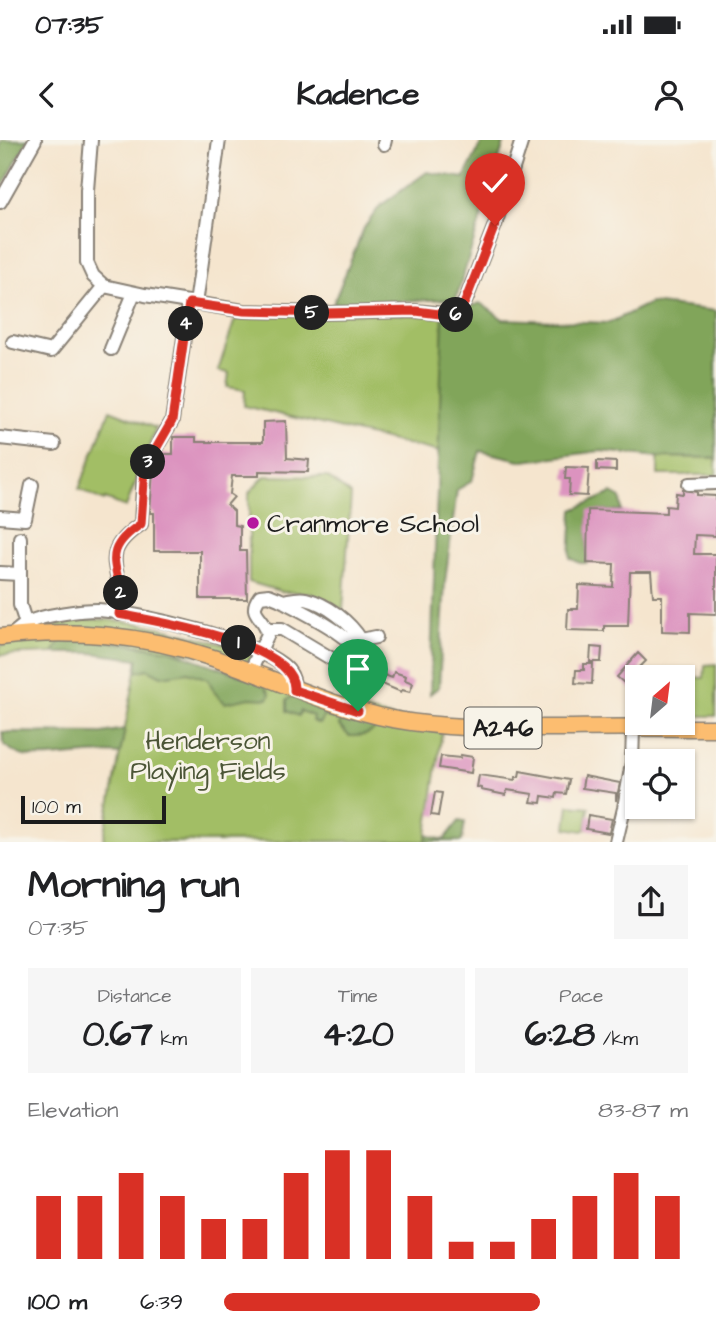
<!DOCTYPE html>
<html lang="en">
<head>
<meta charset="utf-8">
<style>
	:root { --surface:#fff; --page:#f6f6f6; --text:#202124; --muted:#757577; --accent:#d93025 }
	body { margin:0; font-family:"Architects Daughter",sans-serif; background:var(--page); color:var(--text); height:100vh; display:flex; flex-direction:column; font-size:26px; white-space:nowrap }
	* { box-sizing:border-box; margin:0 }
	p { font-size:23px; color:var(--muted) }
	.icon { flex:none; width:38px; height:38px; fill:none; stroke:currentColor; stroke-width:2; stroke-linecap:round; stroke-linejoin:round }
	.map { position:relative; height:702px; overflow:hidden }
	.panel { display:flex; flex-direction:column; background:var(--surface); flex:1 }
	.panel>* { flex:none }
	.needle { width:46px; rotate:28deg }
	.controls { position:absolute; left:625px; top:525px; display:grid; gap:14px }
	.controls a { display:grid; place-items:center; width:70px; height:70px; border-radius:0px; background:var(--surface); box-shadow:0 2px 5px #0004; font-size:35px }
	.scale { position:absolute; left:21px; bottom:18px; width:145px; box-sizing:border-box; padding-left:7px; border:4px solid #1c1c1c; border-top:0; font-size:19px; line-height:24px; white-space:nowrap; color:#1c1c1c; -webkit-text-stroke:5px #f7f3e8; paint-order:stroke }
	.pin { position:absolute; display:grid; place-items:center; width:60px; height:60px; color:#fff; margin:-72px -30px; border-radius:50% 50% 50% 0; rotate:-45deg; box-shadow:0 0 7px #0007 }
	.pin .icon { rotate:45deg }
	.km { position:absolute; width:35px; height:35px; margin:-18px; border-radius:50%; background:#222; color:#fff; font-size:19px; line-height:35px; text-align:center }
	.round { display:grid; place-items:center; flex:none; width:74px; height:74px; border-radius:0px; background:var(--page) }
	.head { display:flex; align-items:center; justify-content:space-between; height:119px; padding:0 28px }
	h1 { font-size:38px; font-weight:800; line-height:52px }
	.stats { display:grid; grid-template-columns:repeat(3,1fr); gap:10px; height:119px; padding:7px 28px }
	.stats div { display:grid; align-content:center; border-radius:0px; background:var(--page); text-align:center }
	.stats b { font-size:35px; font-weight:800 }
	.stats small { font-size:19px; font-weight:400 }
	.stats p { font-size:19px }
	.chart { height:196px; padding:14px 28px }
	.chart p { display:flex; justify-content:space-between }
	.chart svg { width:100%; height:126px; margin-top:7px; stroke:var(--accent); stroke-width:6 }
	ul { padding:0 28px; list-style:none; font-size:23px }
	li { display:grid; grid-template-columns:112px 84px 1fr; align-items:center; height:52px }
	li i { height:18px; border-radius:9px; background:var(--accent) }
	.status { display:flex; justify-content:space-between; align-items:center; height:49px; padding:0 35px; background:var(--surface); direction:ltr }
	.status svg { height:19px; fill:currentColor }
	header { display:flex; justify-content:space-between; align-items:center; height:91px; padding:0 28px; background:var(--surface); font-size:32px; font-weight:800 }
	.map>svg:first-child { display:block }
</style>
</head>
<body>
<div class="status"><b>07:35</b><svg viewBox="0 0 49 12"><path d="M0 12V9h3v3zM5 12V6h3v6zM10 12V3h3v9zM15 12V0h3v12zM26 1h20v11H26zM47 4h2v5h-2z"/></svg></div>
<header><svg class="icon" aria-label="back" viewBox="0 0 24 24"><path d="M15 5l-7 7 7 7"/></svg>Kadence<svg class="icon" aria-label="person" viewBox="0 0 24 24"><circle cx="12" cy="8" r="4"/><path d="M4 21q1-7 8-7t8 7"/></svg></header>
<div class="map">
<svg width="716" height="702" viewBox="0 0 716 702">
	<rect width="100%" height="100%" fill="#f7f3e8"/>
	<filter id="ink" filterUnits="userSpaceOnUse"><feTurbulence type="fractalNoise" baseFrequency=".0143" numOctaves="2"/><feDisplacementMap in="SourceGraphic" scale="14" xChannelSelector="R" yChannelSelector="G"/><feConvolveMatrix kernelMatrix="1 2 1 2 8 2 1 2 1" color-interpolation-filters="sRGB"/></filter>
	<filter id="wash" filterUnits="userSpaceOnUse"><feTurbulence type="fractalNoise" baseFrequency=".00686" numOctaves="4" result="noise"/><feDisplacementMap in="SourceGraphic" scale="28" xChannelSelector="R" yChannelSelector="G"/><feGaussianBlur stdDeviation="1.57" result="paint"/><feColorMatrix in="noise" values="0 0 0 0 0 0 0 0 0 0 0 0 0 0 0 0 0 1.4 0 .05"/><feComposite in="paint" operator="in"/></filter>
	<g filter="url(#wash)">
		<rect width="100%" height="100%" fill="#f5e5ce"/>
		<path fill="#a2be65" stroke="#5f6d40" stroke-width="2" d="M244 171 443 175 440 312 244 266 245 250 227 247 229 233 218 231 234 182Z
			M110 270 156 288 126 367 105 359 104 361 79 349Z
			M658 317 716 318V335H658Z
			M265 336 327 337 351 355 343 470 309 453 283 452 249 442V353Z
			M84 479C142 479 195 495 249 513L252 515 247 523 31 487Z
			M60 501 53 513 0 515V506L17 503Z
			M141 505 442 592 426 701 103 702Z
			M716 524V576H683L682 537H653L654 534 704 538 705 525Z
			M569 665 589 667 586 689 583 691 566 688Z"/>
		<path fill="#81a55a" stroke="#4e603b" stroke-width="2" d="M2 0H28L0 51V4Z
			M483 0H505L456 159 333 164 364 88 380 66 427 32 464 38Z
			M480 163 503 179 609 183 650 163 716 171V318L658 317 600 311 524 321 480 311 472 341 457 350 445 442 439 547 430 554 443 175Z
			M612 353 621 358 622 371H589L587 423H580L570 418 573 370Z
			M95 500 170 510 262 543 270 554 268 559 250 558 225 563 215 553 208 539 188 532 161 536 148 529 136 532 138 519 91 513H53L60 501Z
			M293 555 338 571 335 579 324 576 319 584 312 581 313 576 301 571 298 576 287 571V560Z
			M342 574 374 582 376 588C369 596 360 596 349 596L339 586Z
			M125 589 120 614C89 610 51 621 24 616 16 614 10 609 4 605L2 592 102 593Z
			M459 681 465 682 462 701H426L427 695 444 700Z"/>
		<g id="blocks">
			<path fill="#dc93bf" d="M286 281 287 318 309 320 308 332 259 331V336H232L230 354 234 357 227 365 234 371V385L240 386V411H246L247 459H200V411H154V373H150L153 331 162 314H173V297H196V302H263V282Z
				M597 321 616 322V331L597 330Z
				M566 327 589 328 587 356 569 355 570 339H565Z
				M683 350 697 352V355L716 356V396L695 395 694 414H716V474L690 473V492L662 491V456H653L651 432H630L628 486H604V491L567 490 568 469H578L579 445 613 447 614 424 587 423 588 370 666 373V366L675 367 676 353 683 354Z
				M591 507 602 508 601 522H590Z
				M638 513 646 521 639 528 648 537H637V554L617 537Z
				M584 524H593L592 544 575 543 576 530H584Z
				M371 530 392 538 394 532 406 536 405 540 413 543 410 552 402 550 401 552 368 538Z
				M461 615 473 617 471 633 439 628 441 616 460 618Z
				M520 631 569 640 566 654 557 653 556 658 542 656 541 663 531 662 533 654 507 650 506 655 481 650V648L477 647 479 635 515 640 516 637H519Z
				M584 636 620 643 616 661V653L582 648Z
				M435 652 442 653 438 676 431 675Z
				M588 675 612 679 609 693 586 689Z"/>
		</g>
	</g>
	<g filter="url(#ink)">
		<use href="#blocks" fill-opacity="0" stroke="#888075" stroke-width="2"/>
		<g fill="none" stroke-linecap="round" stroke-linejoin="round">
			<defs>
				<path id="minor" d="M91 0 87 50V123L93 136 104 146 145 155 244 171 326 173 416 171 455 175 465 162 495 85 522 0
					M384 4 385 0
					M0 62 35 0
					M196 164 219 0
					M13 202 51 211 104 146
					M111 209 134 153
					M0 298 54 304
					M689 344 716 343
					M0 377 25 379 32 345
					M20 398V465L26 484
					M0 433 20 434
					M283 461C290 460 298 457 306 459 327 464 350 482 361 500
					M119 474C128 431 92 417 141 384L144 328 172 281 189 163
					M12 495C17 491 23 485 29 482 45 475 81 470 98 470 136 472 264 502 288 530 292 535 295 543 294 550
					M357 504 361 500 376 497
					M250 532 268 494C265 475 246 475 260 456L269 455 279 459C294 467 350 494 354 509 355 514 350 520 347 524L342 525 282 489H268
					M616 702 624 668 632 623 633 588"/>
				<path id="major" d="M0 497C70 488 144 495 210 517 271 537 328 566 392 579 451 590 512 588 572 588 620 587 668 588 716 588"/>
			</defs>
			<use href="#minor" stroke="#888075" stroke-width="16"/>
			<use href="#major" stroke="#888075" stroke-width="19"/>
			<use href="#minor" stroke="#fff" stroke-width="12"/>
			<use href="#major" stroke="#fcbd6f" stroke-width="16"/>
		</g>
	</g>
	<g fill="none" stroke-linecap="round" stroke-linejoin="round" filter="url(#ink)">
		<defs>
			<path id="route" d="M358 571 294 550C298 503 154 481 119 474 128 431 92 416 141 384L145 328 172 281 189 163 244 171 326 173 416 171 455 176 465 162 495 85"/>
		</defs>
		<use href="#route" stroke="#fff" stroke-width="14"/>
		<use href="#route" stroke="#d93025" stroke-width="9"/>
	</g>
	<circle fill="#b5179e" stroke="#f7f3e8" stroke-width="2.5" cx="253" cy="383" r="7"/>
	<g text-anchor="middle" stroke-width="6" stroke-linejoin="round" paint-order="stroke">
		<rect fill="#f7f3e8" stroke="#5e5c59" stroke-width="2" x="464.5" y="567.5" width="77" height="41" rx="5"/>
		<g font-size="24" font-weight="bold" fill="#1c1c1c">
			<text x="503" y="596">A246</text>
		</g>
		<g font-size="26" fill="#1c1c1c" stroke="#f7f3e8" text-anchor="start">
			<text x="267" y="392">Cranmore School</text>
		</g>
		<g font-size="26" fill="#4b5536" stroke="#f7f3e8">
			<text x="208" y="609">Henderson<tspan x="208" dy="30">Playing Fields</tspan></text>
		</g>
	</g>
</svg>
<div class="controls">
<a><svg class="needle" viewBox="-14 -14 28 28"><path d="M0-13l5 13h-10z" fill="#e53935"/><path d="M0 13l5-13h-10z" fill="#757577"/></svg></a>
<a><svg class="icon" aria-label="locate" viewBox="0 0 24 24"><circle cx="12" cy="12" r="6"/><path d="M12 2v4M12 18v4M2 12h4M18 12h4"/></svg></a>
</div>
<div class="scale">100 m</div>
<div class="pin" style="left:358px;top:571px;background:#1e9e55"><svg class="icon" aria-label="arrive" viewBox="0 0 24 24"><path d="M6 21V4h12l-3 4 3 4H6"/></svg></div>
<div class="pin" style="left:495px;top:85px;background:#d93025"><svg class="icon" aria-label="check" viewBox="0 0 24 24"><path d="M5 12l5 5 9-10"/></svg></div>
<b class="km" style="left:239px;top:503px">1</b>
<b class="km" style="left:121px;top:453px">2</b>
<b class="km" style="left:148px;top:322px">3</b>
<b class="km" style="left:186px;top:184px">4</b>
<b class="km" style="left:312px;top:173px">5</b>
<b class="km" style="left:456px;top:175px">6</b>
</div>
<section class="panel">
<div class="head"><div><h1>Morning run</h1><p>07:35</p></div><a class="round"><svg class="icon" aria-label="share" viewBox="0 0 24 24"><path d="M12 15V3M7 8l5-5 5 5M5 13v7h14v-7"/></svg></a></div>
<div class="stats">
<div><p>Distance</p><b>0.67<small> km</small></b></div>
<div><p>Time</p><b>4:20</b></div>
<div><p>Pace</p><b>6:28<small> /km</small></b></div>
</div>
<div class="chart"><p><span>Elevation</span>83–87 m</p>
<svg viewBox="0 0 160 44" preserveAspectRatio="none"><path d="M5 44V22M15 44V22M25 44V14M35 44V22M45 44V30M55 44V30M65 44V14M75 44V6M85 44V6M95 44V22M105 44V38M115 44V38M125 44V30M135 44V22M145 44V14M155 44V22"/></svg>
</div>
<ul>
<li><b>100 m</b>6:39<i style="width:68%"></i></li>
</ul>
</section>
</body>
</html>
